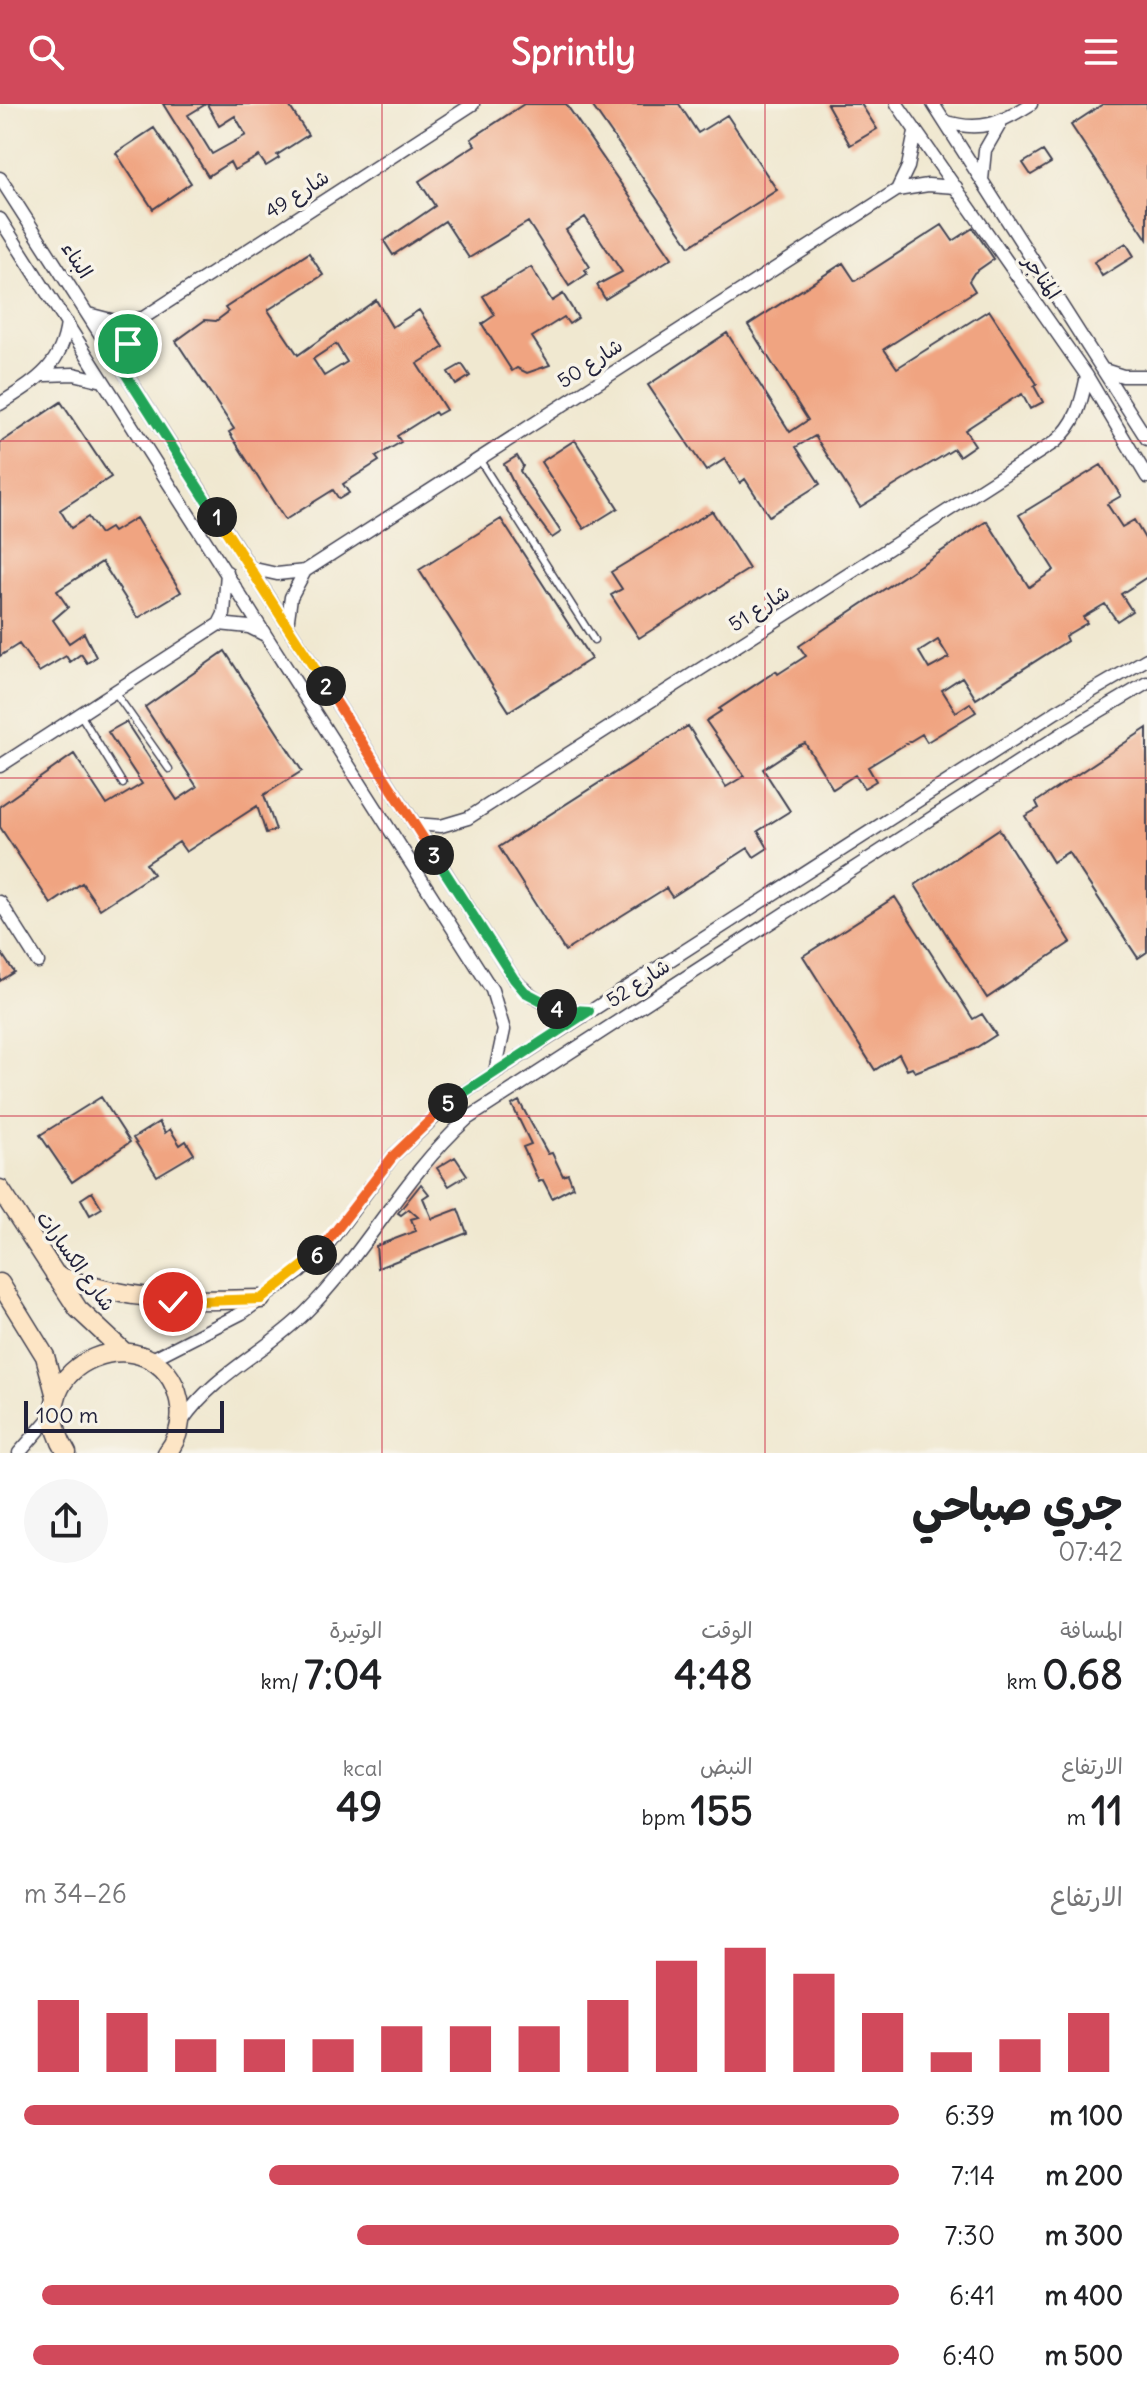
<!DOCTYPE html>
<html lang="ar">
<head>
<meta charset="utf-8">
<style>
	:root { --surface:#fff; --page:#f6f6f6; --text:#202124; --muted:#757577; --accent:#d1495b }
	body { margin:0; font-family:Delius,"Playpen Sans Arabic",sans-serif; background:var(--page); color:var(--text); direction:rtl; height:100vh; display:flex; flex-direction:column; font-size:30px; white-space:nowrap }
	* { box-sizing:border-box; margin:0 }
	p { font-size:26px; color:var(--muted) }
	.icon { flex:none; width:44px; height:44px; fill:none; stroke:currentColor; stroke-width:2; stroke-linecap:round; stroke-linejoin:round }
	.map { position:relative; height:1349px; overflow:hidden; direction:ltr }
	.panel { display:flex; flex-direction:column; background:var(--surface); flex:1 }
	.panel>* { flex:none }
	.scale { position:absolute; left:24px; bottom:20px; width:200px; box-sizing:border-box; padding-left:8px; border:4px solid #22223b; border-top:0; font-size:22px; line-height:28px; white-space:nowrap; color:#22223b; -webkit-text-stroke:6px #f7f3e8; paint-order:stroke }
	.pin { position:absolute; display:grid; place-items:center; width:68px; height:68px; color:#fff; margin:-34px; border:4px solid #fff; border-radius:50%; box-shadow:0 2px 8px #0007 }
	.km { position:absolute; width:40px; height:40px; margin:-20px; border-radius:50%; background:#222; color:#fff; font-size:22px; line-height:40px; text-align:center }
	.round { display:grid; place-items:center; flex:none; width:84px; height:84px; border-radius:42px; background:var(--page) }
	.head { display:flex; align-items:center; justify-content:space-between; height:136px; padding:0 24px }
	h1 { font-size:44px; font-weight:700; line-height:60px }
	.stats { display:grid; grid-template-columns:repeat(3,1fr); gap:12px; height:136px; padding:8px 24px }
	.stats div { display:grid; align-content:center }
	.stats b { font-size:40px; font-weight:700 }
	.stats small { font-size:22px; font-weight:400 }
	.stats p { font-size:22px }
	.chart { height:224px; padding:16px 24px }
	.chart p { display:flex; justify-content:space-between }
	.chart svg { width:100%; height:144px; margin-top:8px; stroke:var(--accent); stroke-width:6 }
	ul { padding:0 24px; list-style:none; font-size:26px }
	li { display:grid; grid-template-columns:128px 96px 1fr; align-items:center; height:60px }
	li i { height:20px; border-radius:10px; background:var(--accent) }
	header { display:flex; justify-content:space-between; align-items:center; height:104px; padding:0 24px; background:var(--accent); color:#fff; font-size:36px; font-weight:700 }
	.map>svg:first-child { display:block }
</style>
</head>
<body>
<header><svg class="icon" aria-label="menu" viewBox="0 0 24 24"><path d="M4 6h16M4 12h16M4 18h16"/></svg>Sprintly<svg class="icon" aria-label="search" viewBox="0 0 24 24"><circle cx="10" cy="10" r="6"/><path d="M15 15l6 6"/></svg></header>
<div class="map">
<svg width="1147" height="1349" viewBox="0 0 1147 1349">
	<rect width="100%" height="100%" fill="#f7f3e8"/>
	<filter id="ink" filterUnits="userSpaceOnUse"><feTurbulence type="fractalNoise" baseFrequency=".0125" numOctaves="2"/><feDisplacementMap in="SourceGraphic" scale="16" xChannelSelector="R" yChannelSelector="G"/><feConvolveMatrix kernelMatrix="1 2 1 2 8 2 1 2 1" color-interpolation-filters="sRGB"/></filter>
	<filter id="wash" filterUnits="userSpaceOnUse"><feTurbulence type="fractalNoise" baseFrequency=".006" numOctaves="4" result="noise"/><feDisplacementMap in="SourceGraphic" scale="32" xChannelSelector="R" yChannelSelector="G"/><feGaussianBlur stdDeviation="1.8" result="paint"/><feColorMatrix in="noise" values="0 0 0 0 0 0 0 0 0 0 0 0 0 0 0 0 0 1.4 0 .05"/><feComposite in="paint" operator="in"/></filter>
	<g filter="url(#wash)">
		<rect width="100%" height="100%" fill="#f0e8d0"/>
		<g id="blocks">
			<path fill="#f0a481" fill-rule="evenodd" d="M163 0H206L188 11 212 50 246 31 235 12 219 22 207 0H288L308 31 277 51 279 54 266 62 259 52 234 66 230 58 208 72Z
				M524 0H566L672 154 605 195 597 181 622 168 585 113 566 126 590 163 585 166 587 170 569 182 528 118 469 154 445 117 393 151 384 137 435 102 419 77 475 41 471 35Z
				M591 0H679L698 29 727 11 777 86 690 142Z
				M827 0H861L877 25 850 41Z
				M1103 0H1147V135L1071 21Z
				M154 24 191 79 153 105 116 49Z
				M1043 47 1051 59 1031 71 1023 59Z
				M942 121 953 137 973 124 994 155 974 169 969 177 975 187 884 245 897 264 989 206 1037 280 1034 282 1043 298 1030 305 1022 290 1014 294 965 326 975 341 959 352 954 345 860 403 815 332 796 343 820 380 769 412 745 375 740 379 725 355 706 367 648 281 727 229 790 328 808 316 748 221 843 159 855 177Z
				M1126 139 1134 152 1102 172 1094 158Z
				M309 149 323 171 268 206 298 251 376 196 392 223 419 206 444 243 417 260 446 306 437 311 435 308 397 332 401 338 376 353 379 357 343 380 349 389 339 395 333 386 285 416 229 328 234 325 176 237 205 216 216 217 228 208 225 204ZM336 240 347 258 324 272 313 255Z
				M531 163 552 197 563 190 578 214 569 220 564 213 532 233 550 261 527 269 517 264 512 267 482 220 495 211 483 192Z
				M462 260 470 272 456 281 448 268Z
				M61 298 111 373 60 406 71 424 88 413 100 430 110 424 113 428 136 414 181 488 138 514 102 458 57 487 68 503 53 516 69 539 84 529 96 553 87 559 81 550 70 558 66 552 39 568 19 540 0 552V339Z
				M575 336 618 404 584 425 541 358Z
				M517 352 523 362 520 367 561 428 552 434 519 390 504 360Z
				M1101 361 1121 392 1107 400 1122 423 1134 416 1147 438V473L1121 490 1132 507 1117 517 1105 500 1083 513 1087 519 1065 532 1067 537 976 595 962 573 942 586 956 608 970 599 976 608 927 638 922 630 868 663 876 677 864 684 855 671 833 685 805 639 798 642 763 665 790 707 758 727 768 744 754 753 748 744 672 793 666 784 565 847 499 743 688 622 726 683 744 672 706 617 721 607 719 605 776 567 778 570 806 552 799 542 987 417 1029 483 1054 466 1019 411ZM938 536 949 554 929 565 919 548Z
				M712 407 749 465 639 534 611 491 622 485 611 468Z
				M501 415 591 555 509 607 419 466Z
				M225 547 302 667 264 691 276 726 266 729 257 702 186 748 179 738 146 760 153 770 100 805 82 779 51 800 0 723V702L74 650 107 701 142 680 108 628 126 618 177 696 197 683 145 603Z
				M1147 624V848L1138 854 1068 748 1053 758 1025 712 1039 704 1036 698Z
				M999 725 1071 838 987 894 915 781Z
				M895 793 973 915 982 910 996 931 974 945 915 968 912 964 907 966 899 950 875 966 803 852Z
				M0 847 14 868 0 877Z
				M101 993 130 1038 72 1078 40 1031Z
				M519 997 548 1050 552 1049 563 1072 568 1070 573 1083 552 1094 543 1076 539 1078 523 1043 531 1040 512 1001Z
				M159 1018 165 1029 170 1025 180 1041 186 1037 194 1050 157 1072 133 1034Z
				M455 1053 467 1071 449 1082 437 1064Z
				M421 1080 429 1090 423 1094 432 1115 458 1105 467 1129 378 1164 376 1142 416 1127 411 1115 418 1113 409 1105 401 1111 398 1109Z
				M92 1088 102 1104 90 1111 81 1095Z"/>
		</g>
	</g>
	<g filter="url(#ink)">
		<use href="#blocks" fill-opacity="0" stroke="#414051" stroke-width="2"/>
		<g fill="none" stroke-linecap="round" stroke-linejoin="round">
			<defs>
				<path id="lane" d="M479 355 594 536
					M114 587 169 665
					M80 610 123 680"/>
				<path id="street" d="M897 0 1087 272 1147 373
					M933 0 1147 335
					M944 17C980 29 1001 19 1031 0
					M0 74 514 875C534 897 556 908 586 907
					M982 76 985 46 1000 20
					M897 86 908 63 915 28
					M0 115 492 886 504 926 495 968
					M88 210 115 217 143 214 473 0
					M1104 266 1123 272H1147
					M125 269 128 240 143 214
					M45 271 74 270 103 277
					M0 300C34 278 62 263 67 219
					M250 464 277 470 305 467 897 86 928 81 956 83
					M219 520 249 523 265 531
					M287 522 291 493 305 467
					M0 662 219 520 224 510 227 468
					M414 720 441 722 468 714 1055 338C1077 319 1081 300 1087 272
					M0 798 38 858
					M150 1256 242 1209 300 1168 325 1144 394 1051 454 995 1056 608 1147 555
					M182 1317C215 1269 266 1248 306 1208 366 1148 403 1073 467 1015L1066 627 1147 579
					M19 1349 54 1309"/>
				<path id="secondary" d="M0 1085 78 1205 124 1248
					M55 1171C131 1198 182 1197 261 1195
					M0 1179 45 1252 56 1293
					M67 1349C10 1257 159 1205 179 1296 183 1315 179 1334 167 1349"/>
			</defs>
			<use href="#lane" stroke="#414051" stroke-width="9"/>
			<use href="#street" stroke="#414051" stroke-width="15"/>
			<use href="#secondary" stroke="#414051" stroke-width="21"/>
			<use href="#lane" stroke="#fff" stroke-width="6"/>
			<use href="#street" stroke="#fff" stroke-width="12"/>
			<use href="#secondary" stroke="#fde5c5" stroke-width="18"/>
		</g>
	</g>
	<g fill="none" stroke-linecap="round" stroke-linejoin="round" filter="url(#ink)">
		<defs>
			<path id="split-1" d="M128 240 125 269 217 413"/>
			<path id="split-2" d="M217 413 326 582"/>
			<path id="split-3" d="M326 582 434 751"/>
			<path id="split-4" d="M434 751 514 875 525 888 557 905"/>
			<path id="split-5" d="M448 999 589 907 557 905"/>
			<path id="split-6" d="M317 1151 394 1051 448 999"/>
			<path id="split-7" d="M173 1198 261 1195 317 1151"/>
		</defs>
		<use href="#split-1" stroke="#fff" stroke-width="16"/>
		<use href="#split-2" stroke="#fff" stroke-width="16"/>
		<use href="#split-3" stroke="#fff" stroke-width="16"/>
		<use href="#split-4" stroke="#fff" stroke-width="16"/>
		<use href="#split-5" stroke="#fff" stroke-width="16"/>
		<use href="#split-6" stroke="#fff" stroke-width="16"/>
		<use href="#split-7" stroke="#fff" stroke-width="16"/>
		<use href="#split-1" stroke="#22a559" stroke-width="10"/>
		<use href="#split-2" stroke="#f5b400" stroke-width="10"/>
		<use href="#split-3" stroke="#f0652b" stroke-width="10"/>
		<use href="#split-4" stroke="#22a559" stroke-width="10"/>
		<use href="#split-5" stroke="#22a559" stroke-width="10"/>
		<use href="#split-6" stroke="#f0652b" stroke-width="10"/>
		<use href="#split-7" stroke="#f5b400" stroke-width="10"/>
	</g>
	<path fill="none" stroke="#d1495b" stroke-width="2" stroke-opacity="0.55" d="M382 0V1349M765 0V1349M0 337H1147M0 674H1147M0 1012H1147"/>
	<g text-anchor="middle" stroke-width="7" stroke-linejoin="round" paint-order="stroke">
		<g font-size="20" fill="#22223b" stroke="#f7f3e8">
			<text transform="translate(297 90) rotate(-33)" y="7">شارع 49</text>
			<text transform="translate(77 156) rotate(57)" y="7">البناء</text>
			<text transform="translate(1042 173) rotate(55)" y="7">المناجر</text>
			<text transform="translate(590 259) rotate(-33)" y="7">شارع 50</text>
			<text transform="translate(759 504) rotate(-33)" y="7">شارع 51</text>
			<text transform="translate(638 879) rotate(-33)" y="7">شارع 52</text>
			<text transform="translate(76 1157) rotate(54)" y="7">شارع الكسارات</text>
		</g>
	</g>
</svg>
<div class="scale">100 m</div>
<div class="pin" style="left:128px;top:240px;background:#1e9e55"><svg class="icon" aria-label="arrive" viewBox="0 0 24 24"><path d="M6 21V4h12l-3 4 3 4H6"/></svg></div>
<div class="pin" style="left:173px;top:1198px;background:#d93025"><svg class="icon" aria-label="check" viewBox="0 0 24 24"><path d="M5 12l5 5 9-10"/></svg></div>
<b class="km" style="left:217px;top:413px">1</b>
<b class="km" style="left:326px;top:582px">2</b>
<b class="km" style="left:434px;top:751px">3</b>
<b class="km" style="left:557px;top:905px">4</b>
<b class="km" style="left:448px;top:999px">5</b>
<b class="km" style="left:317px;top:1151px">6</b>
</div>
<section class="panel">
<div class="head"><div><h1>جري صباحي</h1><p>07:42</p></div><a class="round"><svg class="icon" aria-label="share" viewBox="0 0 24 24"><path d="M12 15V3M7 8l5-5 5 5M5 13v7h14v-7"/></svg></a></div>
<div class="stats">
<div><p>المسافة</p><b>0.68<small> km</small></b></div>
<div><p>الوقت</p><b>4:48</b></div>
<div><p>الوتيرة</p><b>7:04<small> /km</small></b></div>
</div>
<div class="stats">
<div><p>الارتفاع</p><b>11<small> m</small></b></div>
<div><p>النبض</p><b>155<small> bpm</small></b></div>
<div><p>kcal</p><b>49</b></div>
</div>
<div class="chart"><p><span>الارتفاع</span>26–34 m</p>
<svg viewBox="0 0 160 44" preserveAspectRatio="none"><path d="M5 44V22M15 44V26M25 44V34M35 44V34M45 44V34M55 44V30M65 44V30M75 44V30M85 44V22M95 44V10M105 44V6M115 44V14M125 44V26M135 44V38M145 44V34M155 44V26"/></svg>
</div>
<ul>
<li><b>100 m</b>6:39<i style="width:100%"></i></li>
<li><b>200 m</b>7:14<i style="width:72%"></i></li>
<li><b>300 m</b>7:30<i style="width:62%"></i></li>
<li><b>400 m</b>6:41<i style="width:98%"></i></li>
<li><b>500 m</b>6:40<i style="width:99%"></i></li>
</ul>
</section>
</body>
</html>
